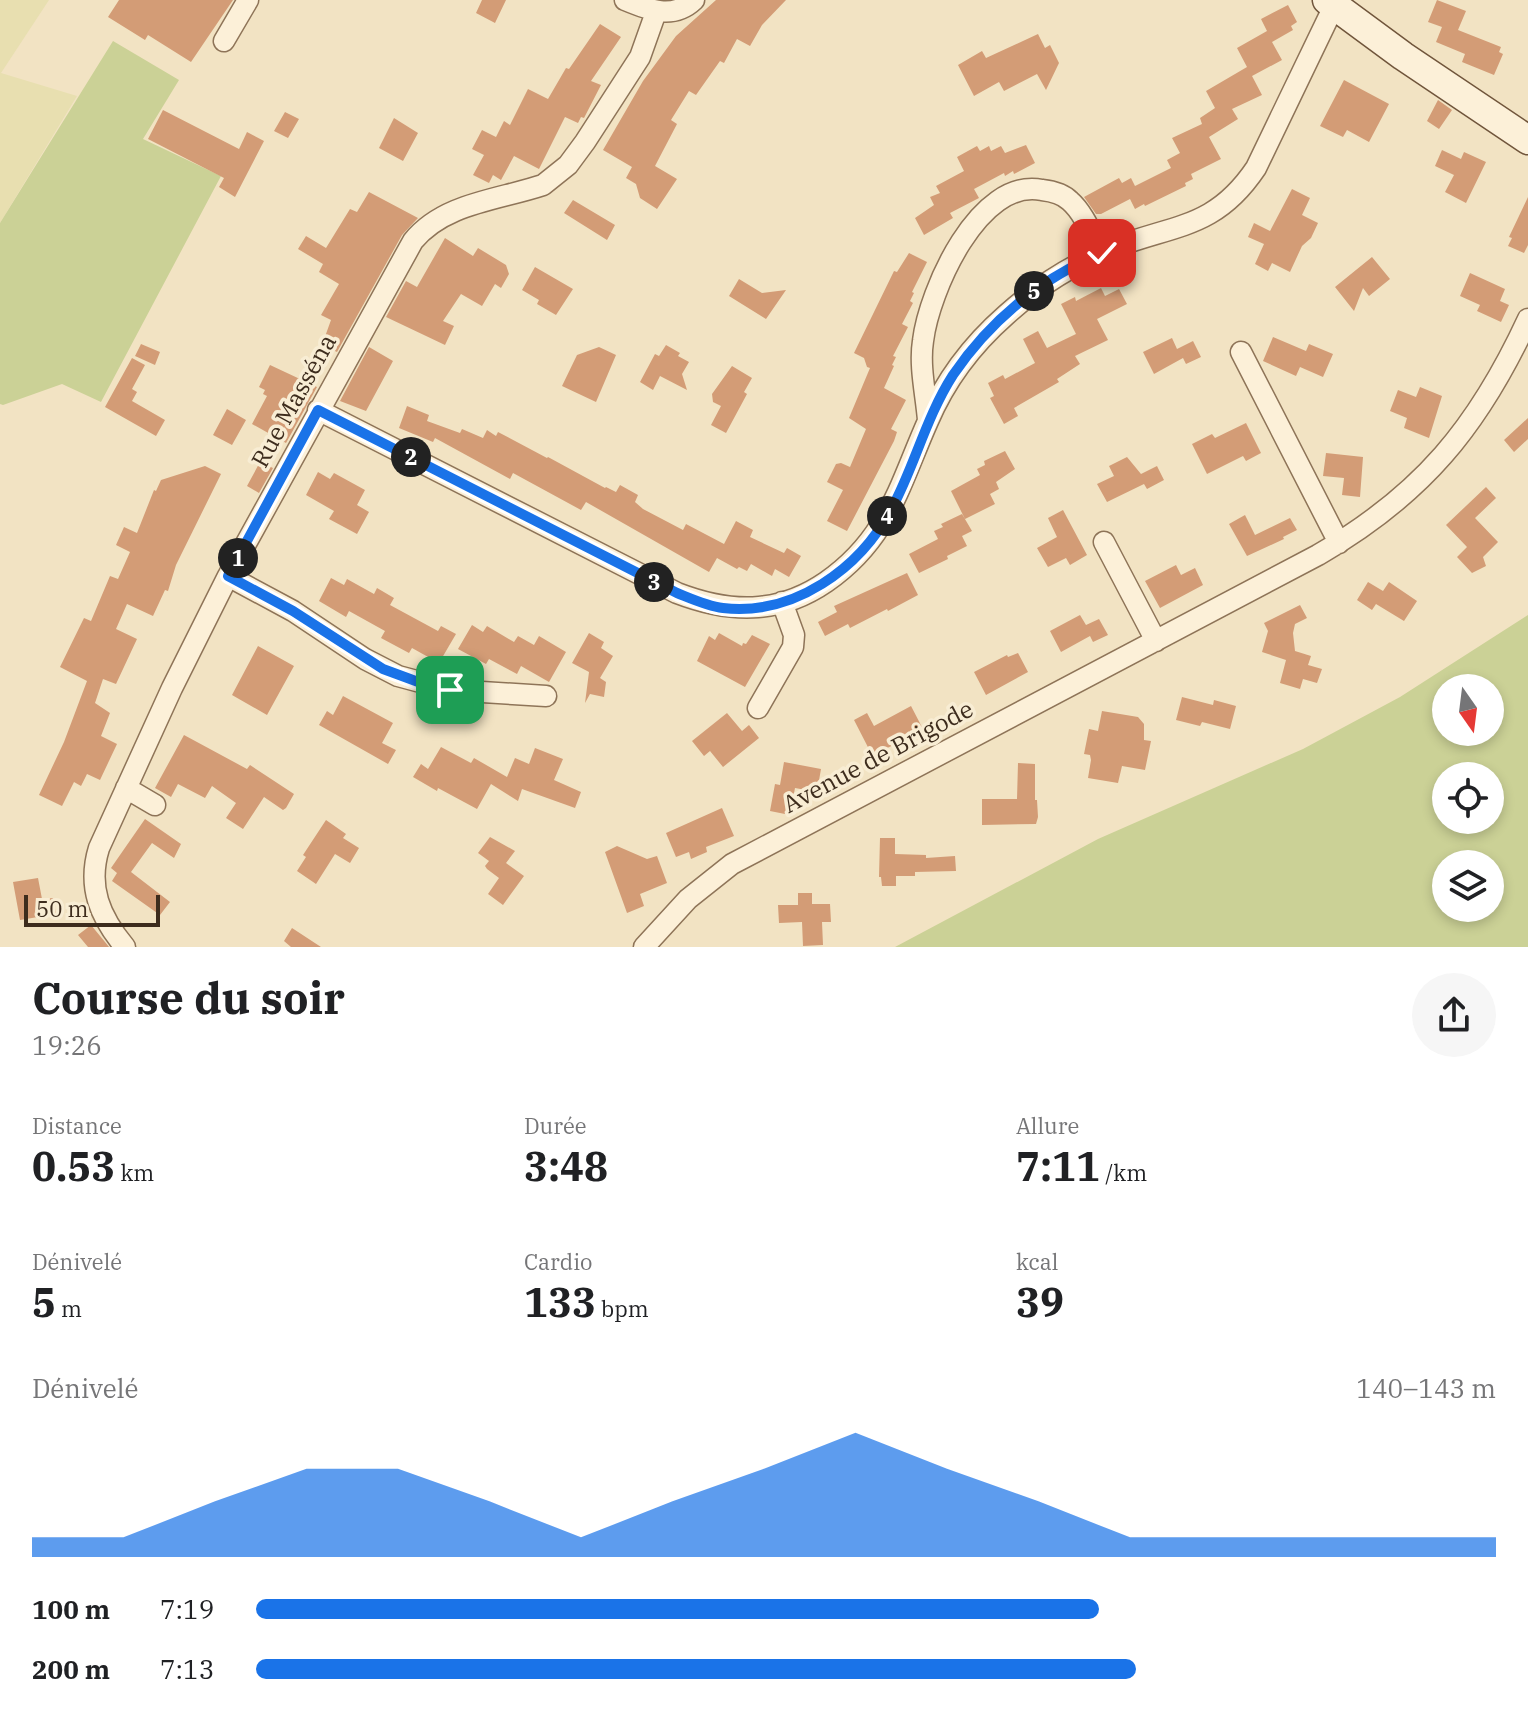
<!DOCTYPE html>
<html lang="fr">
<head>
<meta charset="utf-8">
<style>
	:root { --surface:#fff; --page:#f6f6f6; --text:#202124; --muted:#757577; --accent:#1a73e8 }
	body { margin:0; font-family:"IBM Plex Serif",serif; background:var(--page); color:var(--text); height:100vh; display:flex; flex-direction:column; font-size:30px; white-space:nowrap }
	* { box-sizing:border-box; margin:0 }
	p { font-size:26px; color:var(--muted) }
	.icon { flex:none; width:44px; height:44px; fill:none; stroke:currentColor; stroke-width:2; stroke-linecap:round; stroke-linejoin:round }
	.map { position:relative; height:947px; overflow:hidden }
	.panel { display:flex; flex-direction:column; background:var(--surface); flex:1 }
	.panel>* { flex:none }
	.needle { width:52px; rotate:166deg }
	.buttons { position:absolute; left:1432px; top:674px; display:grid; gap:16px }
	.buttons a { display:grid; place-items:center; width:72px; height:72px; border-radius:50%; background:var(--surface); box-shadow:0 4px 12px #0003; font-size:40px }
	.scale { position:absolute; left:24px; bottom:20px; width:136px; box-sizing:border-box; padding-left:8px; border:4px solid #3d2c1d; border-top:0; font-size:22px; line-height:28px; white-space:nowrap; color:#3d2c1d; -webkit-text-stroke:6px #f8edd4; paint-order:stroke }
	.pin { position:absolute; display:grid; place-items:center; width:68px; height:68px; color:#fff; margin:-34px; border-radius:16px; box-shadow:0 4px 12px #0006 }
	.km { position:absolute; width:40px; height:40px; margin:-20px; border-radius:50%; background:#222; color:#fff; font-size:22px; line-height:40px; text-align:center }
	.round { display:grid; place-items:center; flex:none; width:84px; height:84px; border-radius:42px; background:var(--page) }
	.head { display:flex; align-items:center; justify-content:space-between; height:136px; padding:0 32px }
	h1 { font-size:44px; font-weight:700; line-height:60px }
	.metrics { display:grid; grid-template-columns:repeat(3,1fr); gap:12px; height:136px; padding:8px 32px }
	.metrics div { display:grid; align-content:center }
	.metrics b { font-size:40px; font-weight:700 }
	.metrics small { font-size:22px; font-weight:400 }
	.metrics p { font-size:22px }
	.chart { height:224px; padding:16px 32px }
	.chart p { display:flex; justify-content:space-between }
	.chart svg { width:100%; height:144px; margin-top:8px; fill:var(--accent); opacity:.7 }
	ul { padding:0 32px; list-style:none; font-size:26px }
	li { display:grid; grid-template-columns:128px 96px 1fr; align-items:center; height:60px }
	li i { height:20px; border-radius:10px; background:var(--accent) }
	.map>svg:first-child { display:block }
</style>
</head>
<body>
<div class="map">
<svg width="1528" height="947" viewBox="0 0 1528 947">
	<rect width="100%" height="100%" fill="#f2e3c3"/>
	<path fill="#e8dfb0" d="M0 0H49L1 73 77 96 0 223Z"/>
	<path fill="#cbd196" fill-rule="evenodd" d="M113 41 179 80 143 139 221 176 101 402 62 384 3 405 0 404V223Z
		M1528 615V947H895L1098 839 1303 749 1400 697ZM1446 688H1490V732H1446ZM1446 776H1490V820H1446ZM1446 864H1490V908H1446Z"/>
	<path fill="#d39c76" d="M119 0H233L191 62 148 35 145 40 108 17Z
		M482 0H506L495 23 476 13Z
		M716 0H786L762 25 750 46 737 39 724 63 720 61 696 95 689 91 671 120 677 124 655 166 677 179 657 209 640 198 636 184 626 178 632 167 603 150 643 81 676 36Z
		M1437 0 1466 11 1458 30 1501 47 1499 52 1503 54 1494 75 1462 62 1465 54 1436 42 1442 27 1428 22Z
		M1288 5 1297 22 1291 26 1293 30 1272 42 1282 60 1252 76 1262 95 1232 109 1238 119 1209 137 1221 159 1191 174 1193 179 1185 183 1186 186 1145 206 1144 204 1135 209 1130 199 1101 214H1096L1084 197 1119 178 1122 183 1131 178 1135 186 1171 168 1167 160 1180 153 1172 138 1202 124 1200 118 1215 108 1206 91 1247 67 1237 48 1267 31 1261 19Z
		M600 24 621 37 591 81 601 85 584 118 581 117 578 123 565 117 539 169 514 156 501 180 493 175 489 183 473 175 484 155 472 149 482 130 496 137 504 121 510 125 528 89 548 99 566 68 569 69Z
		M1038 34 1045 48 1050 45 1059 63 1046 90 1037 74 1004 91 999 82 974 96 958 65 982 51 986 58Z
		M1344 80 1389 104 1369 142 1347 130 1343 137 1320 126Z
		M1438 100 1452 110 1439 129 1427 121Z
		M163 110 239 149 247 132 264 141 235 197 219 187 224 178 148 139Z
		M285 112 299 119 288 138 274 131Z
		M394 118 418 133 403 161 379 148Z
		M1026 145 1035 163 1014 174 1013 171 1005 176 1004 173 974 189 979 198 950 213 953 218 924 235 915 218 934 205 930 197 940 193 936 186 964 171 957 157 977 146 980 151 989 146 991 151 1001 146 1005 153Z
		M1442 150 1461 159 1464 152 1486 162 1466 203 1445 192 1454 175 1435 166Z
		M1292 189 1310 198 1302 215 1318 223 1311 238 1302 246 1290 272 1272 263 1268 271 1255 264 1264 244 1248 237 1254 223 1270 231Z
		M369 192 418 218 402 235 337 352 322 345 331 320 321 315 339 284 319 272 323 264 298 249 306 236 326 248 350 209 357 212Z
		M1528 197V245L1524 253 1508 246 1512 238 1509 237Z
		M573 200 615 225 607 240 564 213Z
		M445 238 473 256 478 248 506 265 509 274 501 288 495 284 482 306 461 294 443 321 454 326 445 345 386 317 406 281 417 287Z
		M909 253 927 262 912 292 914 293 910 301 913 303 902 324 908 327 893 356 896 357 892 365 894 366 884 388 906 400 891 429 897 432 894 441 847 531 827 521 843 490 827 482 836 464 841 463 850 467 866 429 849 418 870 368 867 367 864 358 854 353 894 271 897 272Z
		M1372 257 1390 279 1369 296 1363 288 1354 311 1335 287Z
		M535 267 573 289 556 315 537 304 539 300 522 290Z
		M1470 273 1505 289 1500 301 1509 305 1501 322 1477 311 1480 305 1460 296Z
		M739 279 762 293 786 290 766 319 729 296Z
		M1101 288 1105 296 1119 289 1127 304 1097 319 1108 340 1075 356 1080 364 1057 379 1059 382 1014 408 1018 416 1004 424 990 398 994 396 988 383 1003 375 1005 379 1035 363 1023 339 1038 331 1047 348 1076 334 1061 304 1075 297 1076 301Z
		M1273 337 1306 351 1309 344 1333 354 1323 377 1300 367 1296 376 1263 361Z
		M1172 338 1177 349 1193 341 1201 357 1186 364 1183 358 1154 374 1143 352Z
		M141 344 160 352 155 365 135 356Z
		M666 345 680 353 678 356 689 362 682 374 687 390 660 376 653 390 640 382 655 354 659 356Z
		M369 347 393 361 366 411 340 401Z
		M599 347 616 355 596 402 562 386 577 355Z
		M132 358 145 365 132 389 137 392 132 401 165 420 156 436 105 407Z
		M270 365 317 387 286 443 252 424 267 396 263 394 265 390 259 387Z
		M732 366 752 378 744 392 747 394 726 433 711 425 721 406 713 402 712 394Z
		M1420 387 1442 396 1429 438 1404 428 1407 418 1390 411 1398 390 1416 397Z
		M407 406 429 415 427 421 460 433 462 429 483 438 487 430 496 436 498 432 547 458 548 457 605 488 606 487 616 492 620 485 638 495 635 502 643 509 683 530 686 524 724 544 736 521 753 530 750 537 784 553 787 548 801 556 789 577 775 569 772 576 751 564 747 571 739 567 737 569 717 558 709 572 586 502 581 510 513 473 510 479 435 438 433 442 399 428Z
		M227 409 246 420 232 445 213 435Z
		M1528 418V439L1514 452 1504 440Z
		M1246 423 1261 453 1246 461 1243 456 1207 474 1192 444 1212 434 1215 438Z
		M1005 451 1015 469 996 482 999 489 990 494 995 504 965 519 951 491 980 475 977 469 985 465 984 461Z
		M1326 453 1363 457 1360 497 1342 495 1344 478 1323 476Z
		M1127 457 1141 474 1157 466 1164 480 1147 489 1144 484 1107 502 1097 484 1114 476 1109 466Z
		M260 462 273 468 259 493 247 486Z
		M205 466 221 474 176 565 168 591 165 590 153 616 127 604 116 629 137 639 116 684 103 679 95 703 110 713 101 736 117 744 100 780 87 774 81 786 74 782 62 806 39 795 64 742 87 681 60 667 84 618 91 621 110 576 118 579 130 552 116 545 124 527 137 533 154 490 156 491 161 480Z
		M318 472 330 479 334 473 365 490 357 505 369 512 357 534 329 519 334 511 306 495Z
		M1486 487 1496 498 1475 518 1498 542 1483 557 1486 566 1472 573 1457 557 1467 547 1446 525Z
		M1063 510 1087 555 1070 565 1066 558 1048 567 1037 548 1057 537 1048 518Z
		M962 514 972 531 962 536 967 546 947 556 948 559 919 573 909 554 938 539 934 531 943 527 941 524Z
		M1245 515 1255 535 1290 518 1297 530 1283 537 1284 539 1247 556 1229 524Z
		M1176 565 1181 575 1195 568 1203 585 1160 608 1145 581Z
		M907 573 918 595 888 611 887 609 850 628 848 624 825 636 818 622 837 612 834 606Z
		M331 578 344 585 347 579 374 594 377 588 394 598 390 605 438 631 441 626 456 634 439 663 412 648 409 653 381 638 385 631 349 611 346 617 319 601Z
		M1368 582 1383 591 1389 582 1417 601 1404 621 1376 604 1372 610 1357 600Z
		M1300 605 1307 618 1295 624 1293 633 1295 651 1311 656 1308 665 1322 669 1317 683 1303 679 1300 689 1280 683 1286 660 1262 652 1268 631 1264 623Z
		M1080 615 1086 625 1099 619 1108 635 1093 642 1090 636 1061 652 1050 631Z
		M472 625 483 632 487 626 514 642 518 636 534 645 539 636 566 652 549 682 521 666 517 674 489 659 486 664 458 649Z
		M589 633 604 642 601 648 613 656 600 678 606 682 604 697 590 694 585 703 589 672 572 663Z
		M719 633 742 646 743 643 746 644 752 635 770 644 745 687 697 661 709 636 715 640Z
		M258 646 294 666 267 715 232 695Z
		M1018 653 1028 672 986 695 974 672 1007 655 1008 657Z
		M343 696 393 723 382 743 396 750 388 764 319 725 327 711 333 715Z
		M1182 697 1213 705 1214 700 1236 706 1230 729 1202 722 1200 726 1176 720Z
		M911 706 924 731 872 755 854 720 867 713 874 726Z
		M1102 711 1138 717 1144 724V740L1151 741 1145 770 1122 766 1118 783 1088 778 1091 760 1090 755 1084 754 1089 729 1098 731Z
		M727 713 742 731 749 725 759 738 723 767 710 751 704 756 692 741Z
		M184 735 247 769 250 765 294 794 286 808 283 810 264 797 243 829 226 818 236 803 212 786 205 798 178 784 171 797 155 788Z
		M441 747 471 763 474 758 507 777 515 758 529 764 535 748 563 759 554 780 581 792 575 808 522 789 518 801 491 784 477 809 438 788 437 791 413 777 421 764 428 769Z
		M784 762 821 769 817 792 795 788 790 815 770 811 775 784 780 785Z
		M1018 763 1035 764V800H1037L1038 817 1036 824 982 825V799H1017Z
		M722 808 734 836 706 847 707 852 691 859 689 852 676 857 666 833Z
		M145 819 181 844 174 858 152 843 131 872 170 902 160 915 112 881 117 873 111 868Z
		M326 820 346 834 343 838 359 848 350 863 335 854 316 884 297 871 306 857 303 855Z
		M490 837 515 851 506 863 524 876 503 905 488 894 499 878 487 869 485 866 489 861 478 853Z
		M880 838H895V854L926 855V858L955 856 956 871 915 872V876H896V886H882L881 877H879Z
		M617 846 647 859 657 856 667 883 640 894 644 906 627 913 605 852Z
		M38 878 42 899 53 898 56 914 20 920 13 882Z
		M798 893H812V904H830L831 922H822L823 945 803 946 802 922 779 923 778 905H798Z
		M91 925 105 942 109 947H88L78 935Z
		M292 928 321 947H291L284 941Z"/>
	<g fill="none" stroke-linecap="round" stroke-linejoin="round">
		<defs>
			<path id="street" d="M625 0C649 10 673 20 694 0
				M224 41 248 0
				M1241 352 1339 543
				M318 410 677 593C729 613 778 615 826 582 888 539 899 486 928 421 945 381 973 344 1006 315 1038 286 1073 264 1113 248 1175 224 1215 229 1256 168L1334 6
				M928 420C926 395 919 366 923 341 929 291 979 177 1042 190 1051 191 1063 194 1070 201 1084 213 1093 237 1102 253
				M1104 542 1156 641
				M228 576 293 611 365 659 398 676 450 690 546 696
				M758 708 793 647 794 635 782 602
				M126 788 155 805
				M125 947C100 917 87 887 99 848L172 688 228 576 413 241C444 203 498 200 543 185L568 165 585 142 640 57 656 12
				M644 947 688 899 732 864 1318 555C1422 495 1478 427 1528 319"/>
			<path id="secondary" d="M1327 0 1403 56 1528 140"/>
		</defs>
		<use href="#street" stroke="#8e7458" stroke-width="23"/>
		<use href="#secondary" stroke="#70553b" stroke-width="31"/>
		<use href="#street" stroke="#fcf0d8" stroke-width="20"/>
		<use href="#secondary" stroke="#fcf0d8" stroke-width="28"/>
	</g>
	<g fill="none" stroke-linecap="round" stroke-linejoin="round">
		<defs>
			<path id="route" d="M450 690 421 683 383 669 293 611 228 576 318 410 677 593C692 599 707 606 723 608 794 616 860 569 892 508 915 465 926 417 953 375 989 322 1042 277 1102 253"/>
		</defs>
		<use href="#route" stroke="#fff" stroke-width="16"/>
		<use href="#route" stroke="#1a73e8" stroke-width="10"/>
	</g>
	<g text-anchor="middle" stroke-width="7" stroke-linejoin="round" paint-order="stroke">
		<g font-size="24" fill="#3d2c1d" stroke="#f8edd4">
			<text transform="translate(294 401) rotate(-61)" y="8">Rue Masséna</text>
			<text transform="translate(878 757) rotate(-28)" y="8">Avenue de Brigode</text>
		</g>
	</g>
</svg>
<div class="buttons">
<a><svg class="needle" viewBox="-14 -14 28 28"><path d="M0-13l5 13h-10z" fill="#e53935"/><path d="M0 13l5-13h-10z" fill="#757577"/></svg></a>
<a><svg class="icon" aria-label="locate" viewBox="0 0 24 24"><circle cx="12" cy="12" r="6"/><path d="M12 2v4M12 18v4M2 12h4M18 12h4"/></svg></a>
<a><svg class="icon" aria-label="layers" viewBox="0 0 24 24"><path d="M12 4l9 5-9 5-9-5zM3 14l9 5 9-5"/></svg></a>
</div>
<div class="scale">50 m</div>
<div class="pin" style="left:450px;top:690px;background:#1e9e55"><svg class="icon" aria-label="arrive" viewBox="0 0 24 24"><path d="M6 21V4h12l-3 4 3 4H6"/></svg></div>
<div class="pin" style="left:1102px;top:253px;background:#d93025"><svg class="icon" aria-label="check" viewBox="0 0 24 24"><path d="M5 12l5 5 9-10"/></svg></div>
<b class="km" style="left:238px;top:558px">1</b>
<b class="km" style="left:411px;top:457px">2</b>
<b class="km" style="left:654px;top:582px">3</b>
<b class="km" style="left:887px;top:516px">4</b>
<b class="km" style="left:1034px;top:291px">5</b>
</div>
<section class="panel">
<div class="head"><div><h1>Course du soir</h1><p>19:26</p></div><a class="round"><svg class="icon" aria-label="share" viewBox="0 0 24 24"><path d="M12 15V3M7 8l5-5 5 5M5 13v7h14v-7"/></svg></a></div>
<div class="metrics">
<div><p>Distance</p><b>0.53<small> km</small></b></div>
<div><p>Durée</p><b>3:48</b></div>
<div><p>Allure</p><b>7:11<small> /km</small></b></div>
</div>
<div class="metrics">
<div><p>Dénivelé</p><b>5<small> m</small></b></div>
<div><p>Cardio</p><b>133<small> bpm</small></b></div>
<div><p>kcal</p><b>39</b></div>
</div>
<div class="chart"><p><span>Dénivelé</span>140–143 m</p>
<svg viewBox="0 0 160 44" preserveAspectRatio="none"><path d="M0 44V38L10 38L20 27L30 17L40 17L50 27L60 38L70 27L80 17L90 6L100 17L110 27L120 38L130 38L140 38L150 38L160 38V44z"/></svg>
</div>
<ul>
<li><b>100 m</b>7:19<i style="width:68%"></i></li>
<li><b>200 m</b>7:13<i style="width:71%"></i></li>
</ul>
</section>
</body>
</html>
